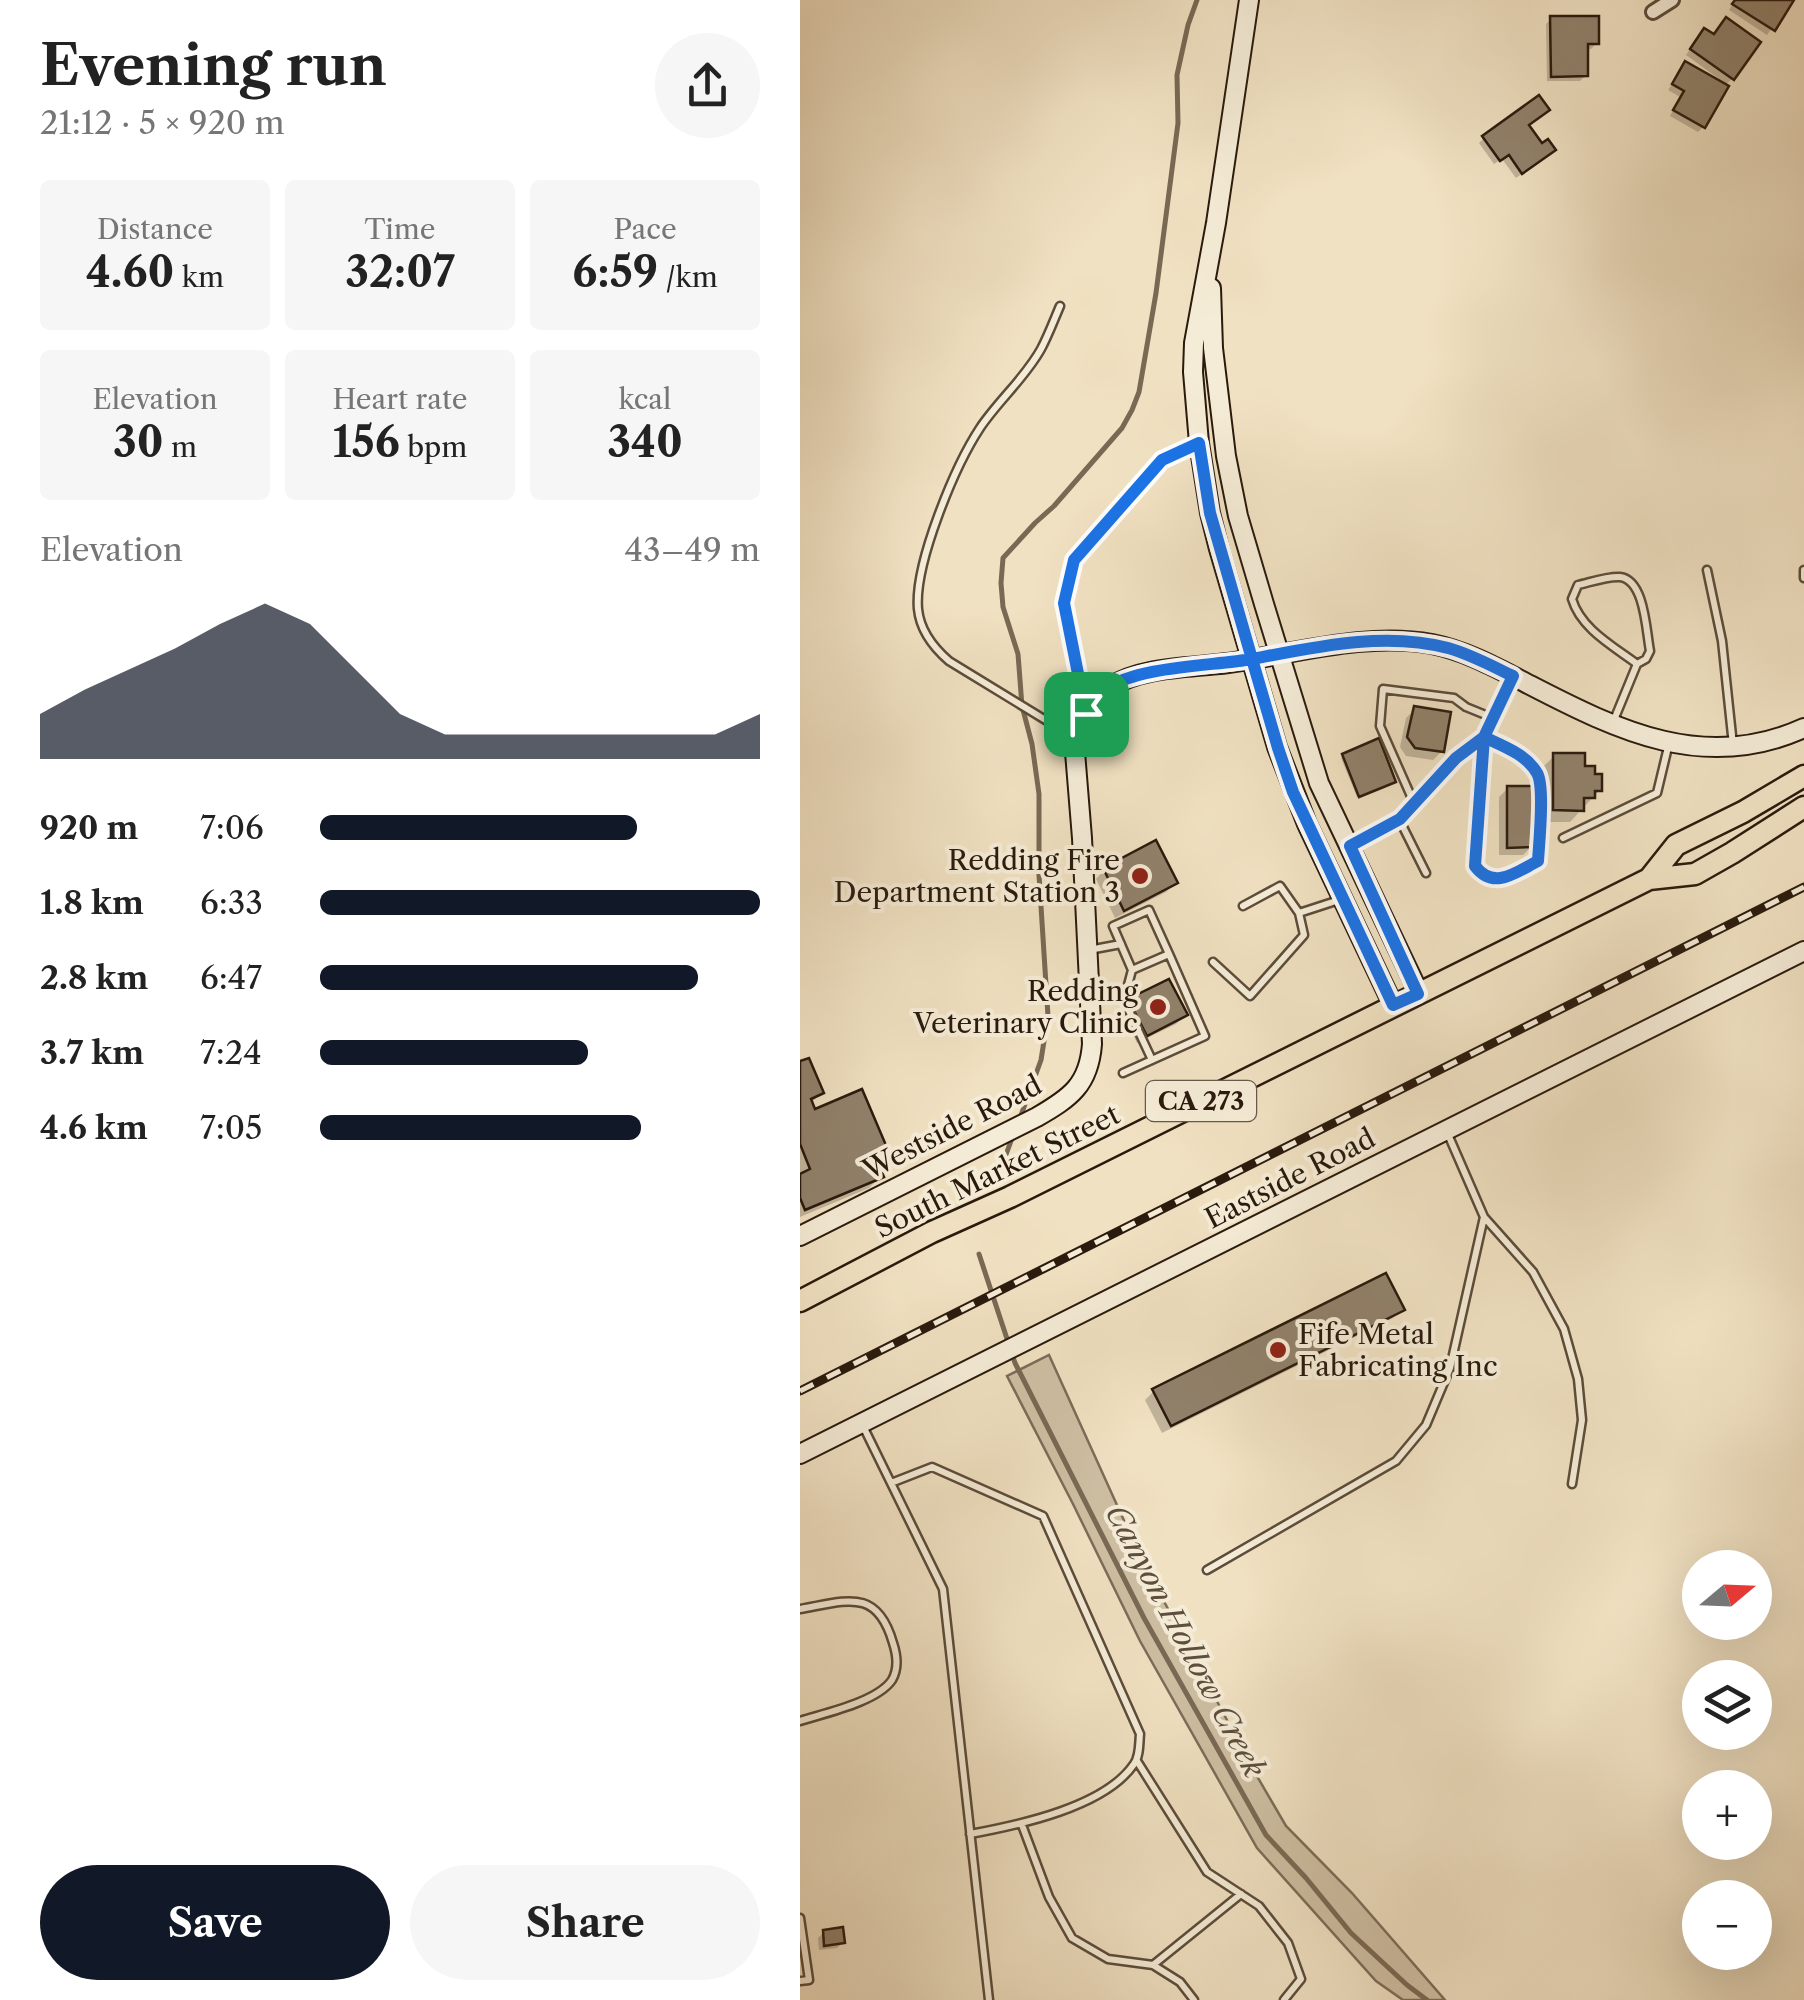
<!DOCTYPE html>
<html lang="en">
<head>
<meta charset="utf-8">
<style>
	:root { --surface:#fff; --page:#f6f6f6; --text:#222; --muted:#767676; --accent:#111827 }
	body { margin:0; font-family:"Libre Caslon Text",serif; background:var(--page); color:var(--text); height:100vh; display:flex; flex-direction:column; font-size:38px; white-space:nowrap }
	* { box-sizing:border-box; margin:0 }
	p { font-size:32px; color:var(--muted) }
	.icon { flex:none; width:55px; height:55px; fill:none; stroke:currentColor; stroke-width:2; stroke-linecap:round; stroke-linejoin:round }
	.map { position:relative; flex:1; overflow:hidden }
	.drawer { display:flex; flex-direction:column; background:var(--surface); width:800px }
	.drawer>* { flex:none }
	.needle { width:65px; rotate:71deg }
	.controls { position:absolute; left:882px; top:1550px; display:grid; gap:20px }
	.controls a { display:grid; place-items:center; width:90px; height:90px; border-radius:50%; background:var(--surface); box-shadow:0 10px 40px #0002; font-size:50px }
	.pin { position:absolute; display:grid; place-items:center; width:85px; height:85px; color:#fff; margin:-42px; border-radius:20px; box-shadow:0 5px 15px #0006 }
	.round { display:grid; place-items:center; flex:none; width:105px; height:105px; border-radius:52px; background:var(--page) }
	.head { display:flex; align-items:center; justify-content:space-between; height:170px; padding:0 40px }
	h1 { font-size:55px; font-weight:700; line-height:75px }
	.metrics { display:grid; grid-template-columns:repeat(3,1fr); gap:15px; height:170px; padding:10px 40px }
	.metrics div { display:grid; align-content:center; border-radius:10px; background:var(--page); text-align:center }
	.metrics b { font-size:42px; font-weight:700 }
	.metrics small { font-size:28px; font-weight:400 }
	.metrics p { font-size:28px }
	.chart { height:280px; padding:20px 40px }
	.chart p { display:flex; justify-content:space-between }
	.chart svg { width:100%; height:180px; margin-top:10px; fill:var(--accent); opacity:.7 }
	.button { display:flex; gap:20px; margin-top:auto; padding:20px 40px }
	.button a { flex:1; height:115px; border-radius:60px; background:var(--accent); color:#fff; font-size:40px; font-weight:700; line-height:115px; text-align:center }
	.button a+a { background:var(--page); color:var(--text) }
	ul { padding:0 40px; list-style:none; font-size:32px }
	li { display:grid; grid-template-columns:160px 120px 1fr; align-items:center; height:75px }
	li i { height:25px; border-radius:12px; background:var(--accent) }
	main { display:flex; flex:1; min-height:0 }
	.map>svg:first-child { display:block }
</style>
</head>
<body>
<main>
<section class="drawer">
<div class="head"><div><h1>Evening run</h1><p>21:12 · 5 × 920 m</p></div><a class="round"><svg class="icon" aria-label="share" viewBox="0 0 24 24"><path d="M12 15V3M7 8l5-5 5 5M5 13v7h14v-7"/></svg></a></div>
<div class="metrics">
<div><p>Distance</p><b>4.60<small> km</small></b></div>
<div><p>Time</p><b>32:07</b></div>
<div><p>Pace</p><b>6:59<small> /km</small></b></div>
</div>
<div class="metrics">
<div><p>Elevation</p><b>30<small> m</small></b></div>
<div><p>Heart rate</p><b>156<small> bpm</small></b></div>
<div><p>kcal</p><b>340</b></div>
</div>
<div class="chart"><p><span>Elevation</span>43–49 m</p>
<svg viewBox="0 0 160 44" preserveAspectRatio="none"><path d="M0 44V33L10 27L20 22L30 17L40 11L50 6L60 11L70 22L80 33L90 38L100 38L110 38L120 38L130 38L140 38L150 38L160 33V44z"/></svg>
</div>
<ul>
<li><b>920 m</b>7:06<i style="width:72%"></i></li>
<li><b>1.8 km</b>6:33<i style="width:100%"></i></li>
<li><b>2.8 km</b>6:47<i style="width:86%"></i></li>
<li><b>3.7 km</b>7:24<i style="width:61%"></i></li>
<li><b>4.6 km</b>7:05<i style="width:73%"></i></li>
</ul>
<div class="button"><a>Save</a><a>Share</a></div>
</section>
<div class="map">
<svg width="1004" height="2000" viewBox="0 0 1004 2000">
	<rect width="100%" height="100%" fill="#f0e1c2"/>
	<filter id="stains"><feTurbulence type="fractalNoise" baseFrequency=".002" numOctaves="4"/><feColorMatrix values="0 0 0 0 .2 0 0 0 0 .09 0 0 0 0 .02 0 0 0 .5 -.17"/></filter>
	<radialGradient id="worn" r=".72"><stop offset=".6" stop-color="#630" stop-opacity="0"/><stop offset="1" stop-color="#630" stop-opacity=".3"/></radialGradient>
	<path fill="#cebfa3" stroke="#7c6c58" stroke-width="2.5" d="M249 1355 341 1558 454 1771 486 1826 552 1893 645 2000H603L576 1981 457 1848 340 1641 273 1504 207 1376Z"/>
	<path fill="#0003" d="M935 0H991L967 35 929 10Z
		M751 19 797 43 791 49H785L786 75 780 81H747L746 24Z
		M899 36 932 79 924 86 903 127 898 132 870 116 880 97 868 90 886 64 920 84 922 81 886 55Z
		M726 126 748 155 716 178 702 159 694 164 679 143 684 138Z
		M615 709 642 751 633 760 606 756 600 747 606 718Z
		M543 756 591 783 557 797 541 758Z
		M754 756 782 769 800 790 770 822H742V768Z
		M708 788 732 846 723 855H699V797Z
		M304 870 375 883 366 892 315 918 296 879Z
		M330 1001 385 1015 376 1024 337 1043 321 1010Z
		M0 1064 21 1093 10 1104 13 1112 88 1157 77 1167 81 1176 69 1188 0 1217Z
		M601 1309 593 1318 362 1433 345 1400 354 1391Z
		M24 1932 43 1942 37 1948 19 1950 18 1938Z"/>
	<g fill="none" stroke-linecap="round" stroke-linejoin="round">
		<path stroke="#796954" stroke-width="5" d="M220 1118 241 1060 248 1016 239 875V794L232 744 222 706 218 654 203 607 201 583 203 558 235 523 254 506 322 428 332 410 339 392 356 293 378 123 377 75 388 25 397 0
			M201 1168 214 1133
			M179 1254 215 1363 344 1618 466 1835 506 1878 551 1933 607 1985 627 2000"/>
	</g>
	<path fill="#91816b" stroke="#2a1a0d" stroke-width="2.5" d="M935 0H994L975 31 932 4Z
		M750 16H799V44H788V76L751 77Z
		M926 17 961 42 934 80 890 49 904 28 914 34Z
		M885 61 929 86 905 128 873 110 884 91 872 84Z
		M739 95 750 110 729 125 742 143 748 139 756 150 722 174 709 155 700 161 682 136Z
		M614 706 651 712 644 752 615 748 607 737Z
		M579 738 596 782 559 797 542 754Z
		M753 753H785V766H795V774H802V791H795V798H784V811L753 810Z
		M707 786H735L734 847 707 848Z
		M356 840 378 883 324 911 303 868Z
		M369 979 388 1015 347 1036 328 999Z
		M9 1058 24 1093 11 1099 15 1109 62 1089 91 1157 78 1163 84 1177 5 1210 0 1198V1174L10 1169 0 1144V1061Z
		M586 1273 605 1310 371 1426 352 1389Z
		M43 1927 45 1943 24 1946 23 1930Z"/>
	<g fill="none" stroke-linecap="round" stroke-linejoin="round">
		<defs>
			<path id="lane" d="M260 306C254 320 248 336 241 349 225 378 198 401 180 428 155 466 114 564 118 609 120 630 134 648 149 661L275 738
				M907 570 922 641 933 745
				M1004 570V578
				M285 707 264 603 274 560 361 460 398 444
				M693 718 666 707 654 698 583 689 580 726 614 803 656 758 684 737C703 746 725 754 737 773 745 786 739 843 738 861 716 872 694 891 675 866L684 737 712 678
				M814 720 837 664 846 659 850 651C846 631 845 580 820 577 808 576 791 582 778 585L772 599C781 629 813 646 837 664
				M599 819 626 873
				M763 838 857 793 869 743
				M550 846 599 819 614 803
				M443 906 480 886 499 913
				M349 910 369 954 332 970 313 926Z
				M289 950 321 944
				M413 962 450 996 504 935 499 913 542 899
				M332 970 324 1000 352 1060
				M323 1073 405 1036 369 954
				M647 1132 684 1217 733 1272 764 1329 778 1379 782 1420 772 1484
				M62 1424 143 1589 189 2000
				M91 1483 132 1467 243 1516 340 1734C339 1743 340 1756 334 1764 305 1807 219 1825 170 1834
				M407 1570 596 1461 626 1425 650 1368 684 1217
				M0 1609C46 1601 77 1587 93 1643 97 1655 99 1668 92 1680 77 1702 25 1713 0 1721
				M337 1761 407 1872 459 1906 488 1943 501 1979 484 2000
				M222 1825 249 1897 272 1938 308 1959 353 1965 380 1982 394 2000
				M0 1918 9 1980 0 1981
				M353 1965 441 1894"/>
			<path id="street" d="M853 12 872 0"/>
			<path id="secondary" d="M449 0 416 223 394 343 393 372 399 443 410 513 419 549 477 747 507 824 593 1005
				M411 288 413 348 426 456 438 516 464 604 519 783 619 993
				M0 1236 237 1117C270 1098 289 1085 292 1044L282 838 275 752C277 727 288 701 310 687 343 666 391 668 428 663 495 654 564 632 632 644 667 651 699 669 730 685 819 731 905 773 1004 728
				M0 1454 1004 951"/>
			<path id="primary" d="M849 879 876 845 943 812 1004 776
				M0 1301 132 1232 210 1197 849 879 895 874 932 853 1004 807"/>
		</defs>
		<use href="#lane" stroke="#5c4c3a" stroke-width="11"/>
		<use href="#street" stroke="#5c4c3a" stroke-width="18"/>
		<use href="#secondary" stroke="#2a1a0d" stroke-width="22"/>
		<use href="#primary" stroke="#2a1a0d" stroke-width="25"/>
		<use href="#lane" stroke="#f5ecd7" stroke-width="6"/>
		<use href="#street" stroke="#f5ecd7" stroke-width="12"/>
		<use href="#secondary" stroke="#f5ecd7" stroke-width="18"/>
		<use href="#primary" stroke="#f0e1c2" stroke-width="20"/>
		<defs>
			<path id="rail" d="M0 1391 1004 887"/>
		</defs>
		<use href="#rail" stroke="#2a1a0d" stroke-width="9"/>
		<use href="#rail" stroke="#f5ecd7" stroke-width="5" stroke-dasharray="15" stroke-linecap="butt"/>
	</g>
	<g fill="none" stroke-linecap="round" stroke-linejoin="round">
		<defs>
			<path id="route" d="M286 714C292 705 298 696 306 689 338 666 413 666 452 659L478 748 493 792 593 1005 618 994 550 846 600 819 656 758 684 737C703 746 726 754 737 773 745 786 739 844 738 861 716 872 694 891 675 866L684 737 713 676C692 666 670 654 648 648 585 631 515 647 452 659L410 513 399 443 362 460 274 560 264 603 286 714"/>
		</defs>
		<use href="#route" stroke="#fff" stroke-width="20"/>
		<use href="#route" stroke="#1a73e8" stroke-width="12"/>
	</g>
	<g fill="#8f2418" stroke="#f5ecd7" stroke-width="4">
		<circle cx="340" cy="876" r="10"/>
		<circle cx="358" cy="1007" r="10"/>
		<circle cx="478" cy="1350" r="10"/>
	</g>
	<g text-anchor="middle" stroke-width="8" stroke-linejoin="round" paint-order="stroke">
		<rect fill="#f5ecd7" stroke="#67594a" stroke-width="2.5" x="346" y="1081" width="110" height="40" rx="8"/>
		<g font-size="25" font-weight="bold" fill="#2a1a0d">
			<text x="401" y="1110">CA 273</text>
		</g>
		<g font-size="28" fill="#2a1a0d" stroke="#f5ecd7" text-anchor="end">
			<text x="320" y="870">Redding Fire<tspan x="320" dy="32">Department Station 3</tspan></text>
			<text x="338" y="1001">Redding<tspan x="338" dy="32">Veterinary Clinic</tspan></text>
			<text x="498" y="1344" text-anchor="start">Fife Metal<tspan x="498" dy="32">Fabricating Inc</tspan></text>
		</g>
		<g font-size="28" fill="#2a1a0d" stroke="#f5ecd7">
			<text transform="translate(152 1127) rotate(-27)" y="10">Westside Road</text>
			<text transform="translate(197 1171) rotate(-26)" y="10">South Market Street</text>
			<text transform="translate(490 1178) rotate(-27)" y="10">Eastside Road</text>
		</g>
		<g font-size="30" font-style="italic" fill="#5e4e3d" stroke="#f5ecd7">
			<text transform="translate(385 1641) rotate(62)" y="10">Canyon Hollow Creek</text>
		</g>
	</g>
	<rect width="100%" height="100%" filter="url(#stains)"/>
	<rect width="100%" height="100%" fill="url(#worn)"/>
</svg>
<div class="controls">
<a><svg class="needle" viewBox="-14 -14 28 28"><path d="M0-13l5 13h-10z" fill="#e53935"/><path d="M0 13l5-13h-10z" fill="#767676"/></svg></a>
<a><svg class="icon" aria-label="layers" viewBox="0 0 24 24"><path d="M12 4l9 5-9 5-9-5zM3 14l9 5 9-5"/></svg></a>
<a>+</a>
<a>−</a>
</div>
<div class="pin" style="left:286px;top:714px;background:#1e9e55"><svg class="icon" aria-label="arrive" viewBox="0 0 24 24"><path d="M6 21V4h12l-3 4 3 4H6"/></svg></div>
</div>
</main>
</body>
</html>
